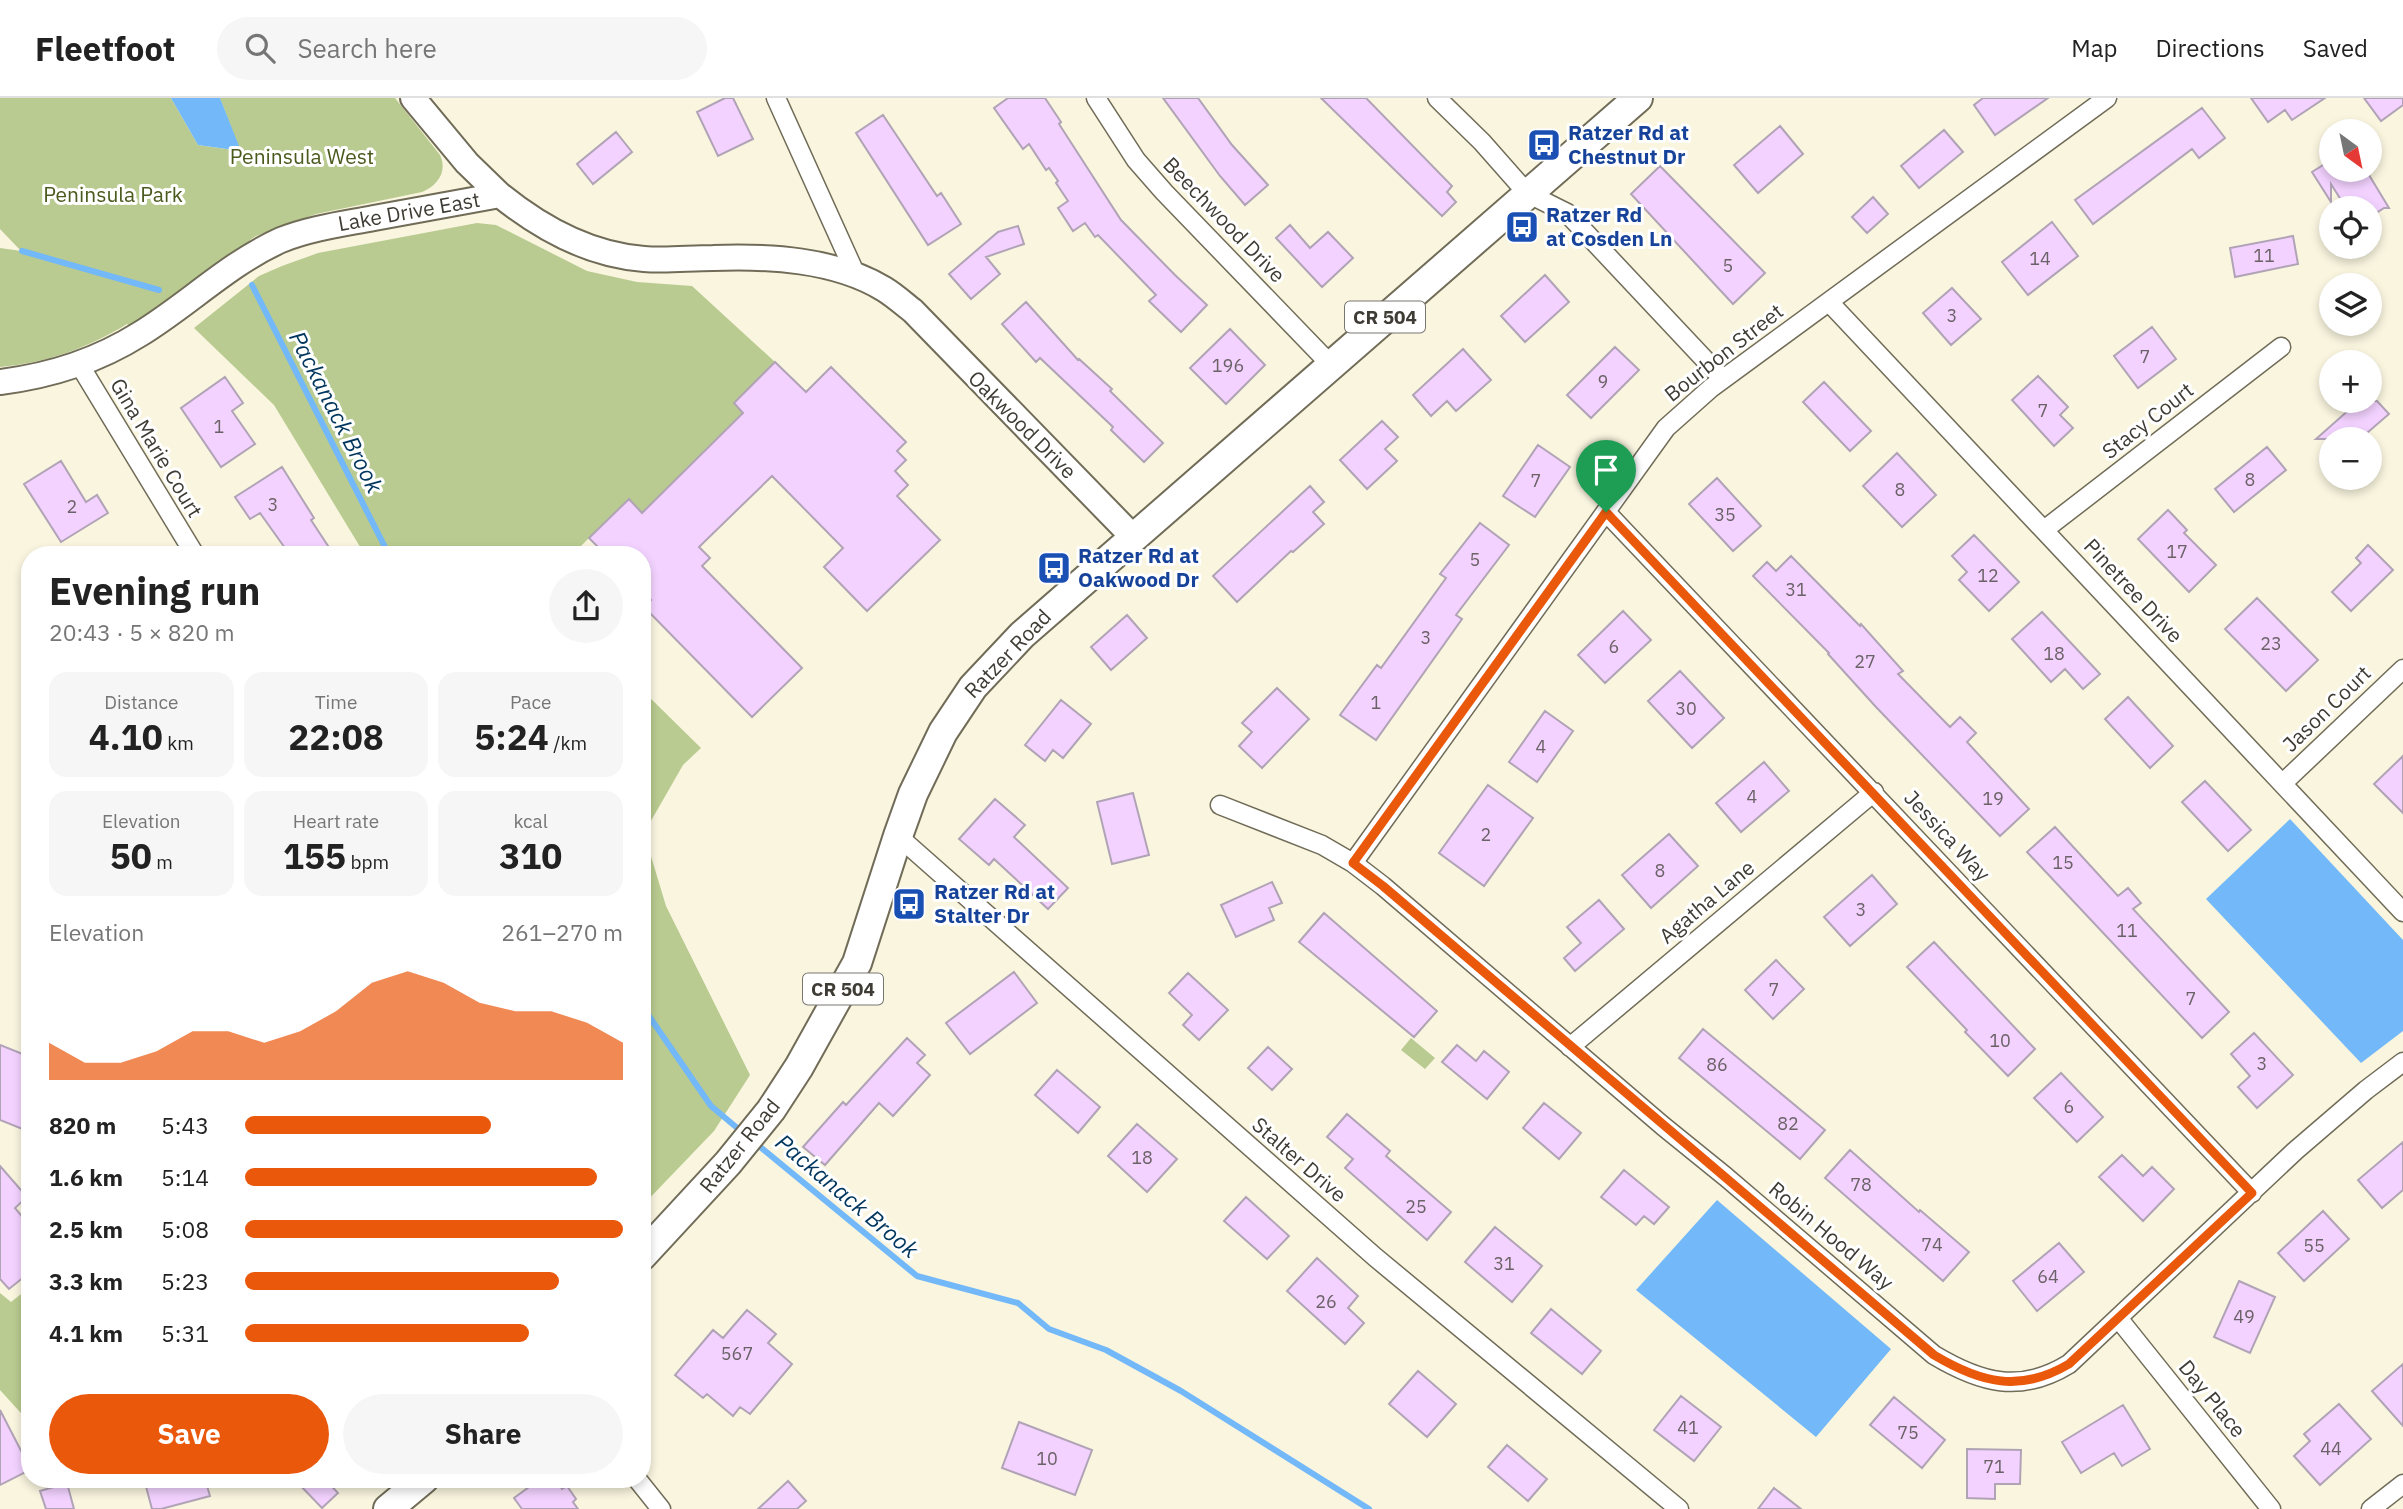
<!DOCTYPE html>
<html lang="en">
<head>
<meta charset="utf-8">
<style>
	:root { --surface:#fff; --page:#f6f6f6; --text:#222; --muted:#767676; --line:#e0e0e0; --accent:#ea580c }
	body { margin:0; font-family:"IBM Plex Sans",sans-serif; background:var(--page); color:var(--text); height:100vh; display:flex; flex-direction:column; font-size:26px; white-space:nowrap }
	* { box-sizing:border-box; margin:0 }
	p { font-size:23px; color:var(--muted) }
	.icon { flex:none; width:38px; height:38px; fill:none; stroke:currentColor; stroke-width:2; stroke-linecap:round; stroke-linejoin:round }
	.map { position:relative; flex:1; overflow:hidden }
	.details { position:absolute; left:21px; top:448px; width:630px; height:942px; display:flex; flex-direction:column; background:var(--surface); border-radius:28px; box-shadow:0 4px 10px #0003 }
	.details>* { flex:none }
	.needle { width:46px; rotate:147deg }
	.controls { position:absolute; left:2319px; top:21px; display:grid; gap:14px }
	.controls a { display:grid; place-items:center; width:63px; height:63px; border-radius:50%; background:var(--surface); box-shadow:0 4px 10px #0003; font-size:35px }
	.pin { position:absolute; display:grid; place-items:center; width:60px; height:60px; color:#fff; margin:-72px -30px; border-radius:50% 50% 50% 0; rotate:-45deg; box-shadow:0 0 7px #0007 }
	.pin .icon { rotate:45deg }
	.round { display:grid; place-items:center; flex:none; width:74px; height:74px; border-radius:37px; background:var(--page) }
	.summary { display:flex; align-items:center; justify-content:space-between; height:119px; padding:0 28px }
	h1 { font-size:38px; font-weight:700; line-height:52px }
	.metrics { display:grid; grid-template-columns:repeat(3,1fr); gap:10px; height:119px; padding:7px 28px }
	.metrics div { display:grid; align-content:center; border-radius:18px; background:var(--page); text-align:center }
	.metrics b { font-size:35px; font-weight:700 }
	.metrics small { font-size:19px; font-weight:400 }
	.metrics p { font-size:19px }
	.chart { height:196px; padding:14px 28px }
	.chart p { display:flex; justify-content:space-between }
	.chart svg { width:100%; height:126px; margin-top:7px; fill:var(--accent); opacity:.7 }
	.action { display:flex; gap:14px; margin-top:auto; padding:14px 28px }
	.action a { flex:1; height:80px; border-radius:42px; background:var(--accent); color:#fff; font-size:28px; font-weight:700; line-height:80px; text-align:center }
	.action a+a { background:var(--page); color:var(--text) }
	ul { padding:0 28px; list-style:none; font-size:23px }
	li { display:grid; grid-template-columns:112px 84px 1fr; align-items:center; height:52px }
	li i { height:18px; border-radius:9px; background:var(--accent) }
	header { display:flex; align-items:center; gap:42px; box-sizing:border-box; height:98px; padding:0 35px; background:var(--surface); border-bottom:2px solid var(--line) }
	header strong { font-size:33px }
	nav { display:flex; gap:38px; margin-inline-start:auto; font-size:24px }
	.search { width:490px; height:63px; background:var(--page); display:flex; align-items:center; gap:18px; box-sizing:border-box; padding:0 24px; border-radius:38px; color:var(--muted); font-size:26px }
	.map>svg:first-child { display:block }
</style>
</head>
<body>
<header>
<strong>Fleetfoot</strong>
<div class="search"><svg class="icon" aria-label="search" viewBox="0 0 24 24"><circle cx="10" cy="10" r="6"/><path d="M15 15l6 6"/></svg>Search here</div>
<nav><a>Map</a><a>Directions</a><a>Saved</a></nav>
</header>
<div class="map">
<svg width="2403" height="1411" viewBox="0 0 2403 1411">
	<rect width="100%" height="100%" fill="#f9f5df"/>
	<path fill="#b9cb90" d="M0 0H171L198 47 240 53 220 0H395L440 57C448 74 437 88 422 94L316 116 256 138 250 142 251 157 141 236 127 226C88 250 46 265 0 269V150L21 153 0 131Z
		M477 125 496 127 587 173 637 184 692 188 775 264 734 305 743 315 642 415 628 401 572 457H365L274 307 194 230 259 178 282 168 318 155Z
		M642 592 701 650 683 667 644 735 666 808 750 977 714 1033 642 1108Z
		M1411 940 1435 960 1425 971 1401 952Z
		M30 1189V1325L0 1292V1195L11 1204Z"/>
	<path fill="#73b8f8" d="M171 0H220L241 53 198 47Z
		M2290 721 2403 842V933L2361 965 2206 801Z
		M1717 1102 1891 1251 1816 1339 1636 1192Z"/>
	<g fill="none" stroke-linecap="round" stroke-linejoin="round">
		<path stroke="#73b8f8" stroke-width="6" d="M22 153 159 192
			M252 187 389 457
			M642 908 711 1008 742 1034
			M753 1043 917 1178 1018 1205 1049 1231 1106 1252 1181 1293 1369 1411"/>
	</g>
	<path fill="#f3d2ff" stroke="#b1a3b6" stroke-width="2" d="M725 0H733L753 41 718 58 697 14Z
		M1008 0H1045L1061 24 1059 26 1121 122 1175 177 1207 207 1181 234 1149 203 1156 197 1098 137 1095 139 1085 125 1073 133 1058 110 1068 103 1056 85 1058 83 1049 70 1046 72 1029 46 1023 51 994 10Z
		M1163 0H1198L1232 47 1268 87 1245 107 1220 78Z
		M1321 0H1366L1452 88 1447 94 1456 104 1442 118Z
		M1983 0H2048L1995 37 1974 7Z
		M2251 0H2325L2292 22 2285 12 2268 24Z
		M2364 0H2403V7L2381 23Z
		M2202 10 2225 40 2199 60 2192 51 2093 126 2075 102Z
		M883 17 937 98 941 95 961 126 928 147 856 35Z
		M1780 28 1803 56 1758 95 1734 67Z
		M1944 32 1963 54 1919 90 1901 68Z
		M616 34 632 54 593 86 577 66Z
		M2331 62V72H2366L2389 110H2384L2370 119V110H2346L2331 86V104L2312 74Z
		M1660 68 1765 175 1733 206 1631 96Z
		M1873 99 1888 116 1867 135 1852 119Z
		M2052 124 2078 158 2028 197 2002 164Z
		M1290 127 1310 150 1328 134 1353 160 1322 189 1276 140Z
		M1018 128 1024 146 986 159 1000 176 971 201 949 176 998 134Z
		M2293 138 2298 166 2235 179 2230 150Z
		M1545 177 1569 204 1525 244 1501 218Z
		M1952 190 1981 221 1951 247 1923 215Z
		M1026 204 1078 262 1079 261 1112 291 1110 293 1163 345 1144 364 1111 332 1113 329 1040 260 1036 264 1002 226Z
		M2152 229 2176 261 2138 290 2114 258Z
		M1230 231 1265 267 1226 306 1190 270Z
		M1615 249 1639 272 1591 320 1567 297Z
		M1463 251 1491 282 1456 313 1447 303 1431 318 1413 297Z
		M775 264 806 294 831 269 906 344 897 353 906 362 895 373 908 387 897 398 940 442 867 513 824 469 843 450 772 378 699 449 710 460 702 468 802 570 752 619 644 509 651 502 642 493V457H606L589 440 629 401 642 415 743 315 734 305Z
		M2038 278 2068 309 2060 317 2073 330 2054 348 2012 302Z
		M225 279 243 305 232 313 255 346 221 369 181 310Z
		M1824 284 1871 333 1850 353 1803 304Z
		M2359 303H2377L2389 316 2360 341H2316Z
		M1382 323 1398 339 1385 351 1397 363 1367 391 1340 362Z
		M1538 347 1570 369 1535 419 1503 398Z
		M2267 349 2286 372 2234 414 2215 391Z
		M1897 355 1936 397 1902 429 1863 388Z
		M61 363 86 404 97 397 108 415 61 444 24 386Z
		M282 369 314 420 311 422 334 457H290L260 415 250 421 235 399Z
		M1717 380 1761 428 1733 453 1689 406Z
		M1310 388 1324 404 1313 414 1324 426 1293 454 1291 453 1237 504 1213 478Z
		M2168 412 2187 432 2184 435 2216 467 2189 494 2138 441Z
		M1480 425 1509 447 1456 517 1462 521 1376 642 1340 617 1377 567 1381 570 1446 480 1440 476Z
		M1974 437 2019 484 1989 513 1959 482 1967 474 1952 458Z
		M2368 447 2393 472 2351 513 2332 494 2361 465 2356 460Z
		M1791 458 1860 528 1861 526 1903 573 1898 576 1950 629 1960 619 1976 635 1967 644 2029 711 2000 738 1876 609 1828 556 1829 555 1753 478 1767 464 1776 473Z
		M2257 500 2318 562 2286 593 2225 531Z
		M1623 513 1651 542 1605 585 1578 557Z
		M2042 514 2100 576 2083 591 2065 571 2051 584 2012 541Z
		M1127 517 1147 540 1111 572 1091 549Z
		M1680 573 1724 620 1692 650 1648 603Z
		M1277 590 1309 621 1262 670 1239 648 1252 634 1242 625Z
		M2128 599 2173 648 2150 670 2105 621Z
		M1061 602 1091 626 1063 660 1053 652 1045 663 1025 647Z
		M1545 613 1573 633 1537 684 1509 664Z
		M2403 658V715L2374 686Z
		M1764 664 1789 693 1741 734 1716 705Z
		M2205 683 2251 732 2228 753 2182 704Z
		M1488 687 1533 720 1484 788 1439 755Z
		M1133 695 1149 757 1112 766 1097 704Z
		M995 701 1025 727 1014 739 1068 790 1048 811 994 761 989 767 959 741Z
		M2055 729 2118 798 2128 790 2141 805 2133 811 2229 914 2202 940 2027 754Z
		M1669 736 1698 768 1651 810 1622 777Z
		M1872 777 1897 806 1850 848 1824 819Z
		M1272 784 1282 805 1269 810 1274 822 1236 839 1221 807Z
		M1599 802 1624 831 1575 873 1564 860 1581 845 1567 829Z
		M1324 815 1437 913 1414 939 1299 844Z
		M1934 844 2035 951 2008 978 1965 934 1967 932 1907 869Z
		M1776 862 1804 891 1773 921 1745 892Z
		M1014 874 1037 905 970 956 946 925Z
		M1188 875 1228 912 1199 942 1183 927 1192 917 1169 895Z
		M1703 931 1825 1032 1800 1061 1679 960Z
		M2254 935 2293 977 2257 1010 2238 989 2250 978 2231 956Z
		M907 940 925 957 917 965 930 977 893 1018 879 1005 825 1067 803 1049 843 1004 846 1007Z
		M0 947 30 959V1034L0 1022Z
		M1457 947 1476 963 1484 953 1509 974 1487 1001 1442 964Z
		M1268 949 1292 971 1272 992 1248 970Z
		M1057 972 1100 1009 1078 1035 1035 997Z
		M2061 975 2103 1019 2077 1044 2034 1000Z
		M1544 1005 1581 1035 1559 1061 1523 1030Z
		M1347 1016 1390 1053 1386 1058 1451 1114 1427 1142 1345 1070 1353 1061 1327 1039Z
		M1137 1026 1177 1061 1147 1094 1108 1058Z
		M2403 1044V1092L2382 1110 2358 1082Z
		M1850 1052 1919 1114 1920 1112 1969 1154 1943 1183 1825 1080Z
		M2122 1057 2143 1078 2152 1069 2174 1091 2143 1123 2099 1079Z
		M0 1068 27 1099 15 1110 30 1128V1174L9 1191 0 1181Z
		M1624 1072 1669 1109 1654 1126 1644 1118 1636 1127 1601 1099Z
		M1246 1099 1289 1138 1267 1161 1224 1123Z
		M2323 1113 2349 1141 2304 1183 2278 1155Z
		M1495 1129 1542 1168 1512 1204 1465 1164Z
		M2059 1145 2084 1174 2037 1213 2013 1183Z
		M1317 1160 1358 1198 1348 1210 1364 1225 1345 1246 1287 1193Z
		M2239 1183 2275 1199 2250 1255 2214 1239Z
		M1551 1211 1601 1253 1582 1276 1531 1235Z
		M747 1212 776 1236 768 1245 792 1266 750 1316 740 1309 733 1318 707 1296 703 1300 675 1277 713 1232 723 1240Z
		M2403 1266V1328L2372 1293Z
		M1418 1273 1456 1306 1427 1339 1389 1306Z
		M1681 1298 1721 1329 1694 1363 1654 1332Z
		M1894 1299 1945 1342 1922 1370 1870 1327Z
		M2339 1306 2371 1341 2320 1387 2294 1358 2310 1343 2304 1336Z
		M2123 1307 2150 1351 2122 1368 2114 1355 2081 1375 2062 1344Z
		M0 1312 30 1370V1372L0 1387Z
		M1019 1324 1092 1352 1075 1397 1002 1370Z
		M1507 1347 1547 1381 1528 1403 1488 1369Z
		M1967 1351 2021 1352 2020 1386H1995V1401L1967 1400Z
		M144 1381H205L210 1398 161 1411H152Z
		M294 1381H325L338 1395 322 1410Z
		M540 1381H555L562 1391 567 1388 576 1401 573 1404 578 1411H522L514 1400Z
		M788 1383 806 1403 797 1411H758Z
		M67 1385 74 1411H46L40 1393Z
		M1774 1390 1801 1411H1758Z"/>
	<g fill="none" stroke-linecap="round" stroke-linejoin="round">
		<defs>
			<path id="street" d="M776 0 856 177
				M1096 0 1136 62 1164 94 1330 266
				M1437 0 1482 44 1527 95 1567 115 1723 281
				M1829 204 2403 814
				M79 266 195 457
				M1606 414 2252 1095
				M2044 432 2281 249
				M2283 685 2403 571
				M1220 707 1322 747 1353 765 1383 788 1663 1028 1726 1079 1934 1257C1981 1285 2020 1296 2069 1266L2295 1053 2366 992 2403 964
				M898 738 1375 1159 1679 1411
				M1353 765 1666 330 1711 290 2107 0
				M1570 949 1874 694
				M2118 1220 2271 1411
				M637 1381 661 1411
				M2371 1411 2403 1386"/>
			<path id="secondary" d="M413 0 467 65 500 97
				M0 284C49 278 97 263 140 236 189 206 228 166 281 142 311 130 343 126 374 120 416 112 458 105 500 97 542 131 589 157 644 161 666 163 690 160 713 160 768 158 835 161 884 191 894 197 904 206 913 213L1133 439"/>
			<path id="primary" d="M642 1158 728 1065 771 1012 799 969 857 865 898 738 913 696 943 634 973 589 1022 537 1638 0
				M388 1411 424 1381"/>
		</defs>
		<use href="#street" stroke="#706c58" stroke-width="21"/>
		<use href="#secondary" stroke="#706c58" stroke-width="28"/>
		<use href="#primary" stroke="#706c58" stroke-width="32"/>
		<use href="#street" stroke="#fff" stroke-width="18"/>
		<use href="#secondary" stroke="#fff" stroke-width="24"/>
		<use href="#primary" stroke="#fff" stroke-width="28"/>
	</g>
	<g fill="none" stroke-linecap="round" stroke-linejoin="round">
		<defs>
			<path id="route" d="M1606 414 2252 1095 2069 1266C2020 1295 1981 1285 1934 1257L1383 788 1353 765Z"/>
		</defs>
		<use href="#route" stroke="#fff" stroke-width="14"/>
		<use href="#route" stroke="#ea580c" stroke-width="9"/>
	</g>
	<defs>
		<symbol id="bus-square" viewBox="-11 -11 22 22"><rect x="-9" y="-9" width="18" height="18" rx="4" fill="#1a4fb4" stroke="#fff"/><path d="M-5-6H5V4H4V6H2V4H-2V6H-4V4H-5ZM-3.5-4V0h7V-4ZM-3.5 1.2v1.5H-2V1.2ZM2 1.2v1.5H3.5V1.2Z" fill="#fff"/></symbol>
	</defs>
	<g fill-rule="evenodd">
		<use href="#bus-square" x="1525" y="28" width="38" height="38"/>
		<use href="#bus-square" x="1503" y="110" width="38" height="38"/>
		<use href="#bus-square" x="1035" y="451" width="38" height="38"/>
		<use href="#bus-square" x="890" y="787" width="38" height="38"/>
	</g>
	<g text-anchor="middle" stroke-width="6" stroke-linejoin="round" paint-order="stroke">
		<g font-size="18" fill="#6b6267">
			<text x="2264" y="164">11</text>
			<text x="2040" y="167">14</text>
			<text x="1728" y="174">5</text>
			<text x="1952" y="224">3</text>
			<text x="2145" y="265">7</text>
			<text x="1228" y="274">196</text>
			<text x="1603" y="290">9</text>
			<text x="2043" y="319">7</text>
			<text x="219" y="335">1</text>
			<text x="2250" y="388">8</text>
			<text x="1536" y="389">7</text>
			<text x="1900" y="398">8</text>
			<text x="273" y="413">3</text>
			<text x="72" y="415">2</text>
			<text x="1725" y="423">35</text>
			<text x="2177" y="460">17</text>
			<text x="1475" y="468">5</text>
			<text x="1988" y="484">12</text>
			<text x="1796" y="498">31</text>
			<text x="1426" y="546">3</text>
			<text x="2271" y="552">23</text>
			<text x="1614" y="555">6</text>
			<text x="2054" y="562">18</text>
			<text x="1865" y="570">27</text>
			<text x="1376" y="611">1</text>
			<text x="1686" y="617">30</text>
			<text x="1541" y="655">4</text>
			<text x="1752" y="705">4</text>
			<text x="1993" y="707">19</text>
			<text x="1486" y="743">2</text>
			<text x="2063" y="771">15</text>
			<text x="1660" y="779">8</text>
			<text x="1861" y="818">3</text>
			<text x="2127" y="839">11</text>
			<text x="1774" y="898">7</text>
			<text x="2191" y="907">7</text>
			<text x="2000" y="949">10</text>
			<text x="2262" y="972">3</text>
			<text x="1717" y="973">86</text>
			<text x="2069" y="1015">6</text>
			<text x="1788" y="1032">82</text>
			<text x="1142" y="1066">18</text>
			<text x="1861" y="1093">78</text>
			<text x="1416" y="1115">25</text>
			<text x="1932" y="1153">74</text>
			<text x="2314" y="1154">55</text>
			<text x="1504" y="1172">31</text>
			<text x="2048" y="1185">64</text>
			<text x="1326" y="1210">26</text>
			<text x="2244" y="1225">49</text>
			<text x="737" y="1262">567</text>
			<text x="1688" y="1336">41</text>
			<text x="1908" y="1341">75</text>
			<text x="2331" y="1357">44</text>
			<text x="1047" y="1367">10</text>
			<text x="1994" y="1375">71</text>
		</g>
		<g fill="#fff" stroke="#787671" stroke-width="2">
			<rect x="1345" y="203.5" width="80" height="31" rx="5"/>
			<rect x="803" y="875.5" width="80" height="31" rx="5"/>
		</g>
		<g font-size="19" font-weight="bold" fill="#3e3c34">
			<text x="1385" y="226">CR 504</text>
			<text x="843" y="898">CR 504</text>
		</g>
		<g font-size="21" font-weight="bold" fill="#164399" stroke="#fff" text-anchor="start">
			<text x="1568" y="42">Ratzer Rd at<tspan x="1568" dy="24">Chestnut Dr</tspan></text>
			<text x="1546" y="124">Ratzer Rd<tspan x="1546" dy="24">at Cosden Ln</tspan></text>
			<text x="1078" y="465">Ratzer Rd at<tspan x="1078" dy="24">Oakwood Dr</tspan></text>
			<text x="934" y="801">Ratzer Rd at<tspan x="934" dy="24">Stalter Dr</tspan></text>
		</g>
		<g font-size="21" fill="#4a5a1c" stroke="#fff">
			<text x="302" y="66">Peninsula West</text>
			<text x="113" y="104">Peninsula Park</text>
		</g>
		<g font-size="21" fill="#3e3c34" stroke="#fff">
			<text transform="translate(409 114) rotate(-10)" y="7">Lake Drive East</text>
			<text transform="translate(1224 122) rotate(46)" y="7">Beechwood Drive</text>
			<text transform="translate(1724 255) rotate(-38)" y="7">Bourbon Street</text>
			<text transform="translate(2148 323) rotate(-38)" y="7">Stacy Court</text>
			<text transform="translate(1022 327) rotate(45)" y="7">Oakwood Drive</text>
			<text transform="translate(156 350) rotate(59)" y="7">Gina Marie Court</text>
			<text transform="translate(2133 493) rotate(47)" y="7">Pinetree Drive</text>
			<text transform="translate(1008 556) rotate(-46)" y="7">Ratzer Road</text>
			<text transform="translate(2327 611) rotate(-44)" y="7">Jason Court</text>
			<text transform="translate(1947 738) rotate(47)" y="7">Jessica Way</text>
			<text transform="translate(1707 804) rotate(-40)" y="7">Agatha Lane</text>
			<text transform="translate(740 1048) rotate(-51)" y="7">Ratzer Road</text>
			<text transform="translate(1299 1062) rotate(41)" y="7">Stalter Drive</text>
			<text transform="translate(1831 1138) rotate(40)" y="7">Robin Hood Way</text>
			<text transform="translate(2212 1301) rotate(51)" y="7">Day Place</text>
		</g>
		<g font-size="23" font-style="italic" fill="#00355d" stroke="#fff">
			<text transform="translate(336 314) rotate(63)" y="8">Packanack Brook</text>
			<text transform="translate(847 1098) rotate(40)" y="8">Packanack Brook</text>
		</g>
	</g>
</svg>
<div class="controls">
<a><svg class="needle" viewBox="-14 -14 28 28"><path d="M0-13l5 13h-10z" fill="#e53935"/><path d="M0 13l5-13h-10z" fill="#767676"/></svg></a>
<a><svg class="icon" aria-label="locate" viewBox="0 0 24 24"><circle cx="12" cy="12" r="6"/><path d="M12 2v4M12 18v4M2 12h4M18 12h4"/></svg></a>
<a><svg class="icon" aria-label="layers" viewBox="0 0 24 24"><path d="M12 4l9 5-9 5-9-5zM3 14l9 5 9-5"/></svg></a>
<a>+</a>
<a>−</a>
</div>
<div class="pin" style="left:1606px;top:414px;background:#1e9e55"><svg class="icon" aria-label="arrive" viewBox="0 0 24 24"><path d="M6 21V4h12l-3 4 3 4H6"/></svg></div>
<section class="details">
<div class="summary"><div><h1>Evening run</h1><p>20:43 · 5 × 820 m</p></div><a class="round"><svg class="icon" aria-label="share" viewBox="0 0 24 24"><path d="M12 15V3M7 8l5-5 5 5M5 13v7h14v-7"/></svg></a></div>
<div class="metrics">
<div><p>Distance</p><b>4.10<small> km</small></b></div>
<div><p>Time</p><b>22:08</b></div>
<div><p>Pace</p><b>5:24<small> /km</small></b></div>
</div>
<div class="metrics">
<div><p>Elevation</p><b>50<small> m</small></b></div>
<div><p>Heart rate</p><b>155<small> bpm</small></b></div>
<div><p>kcal</p><b>310</b></div>
</div>
<div class="chart"><p><span>Elevation</span>261–270 m</p>
<svg viewBox="0 0 160 44" preserveAspectRatio="none"><path d="M0 44V31L10 38L20 38L30 34L40 27L50 27L60 31L70 27L80 20L90 10L100 6L110 10L120 17L130 20L140 20L150 24L160 31V44z"/></svg>
</div>
<ul>
<li><b>820 m</b>5:43<i style="width:65%"></i></li>
<li><b>1.6 km</b>5:14<i style="width:93%"></i></li>
<li><b>2.5 km</b>5:08<i style="width:100%"></i></li>
<li><b>3.3 km</b>5:23<i style="width:83%"></i></li>
<li><b>4.1 km</b>5:31<i style="width:75%"></i></li>
</ul>
<div class="action"><a>Save</a><a>Share</a></div>
</section>
</div>
</body>
</html>
